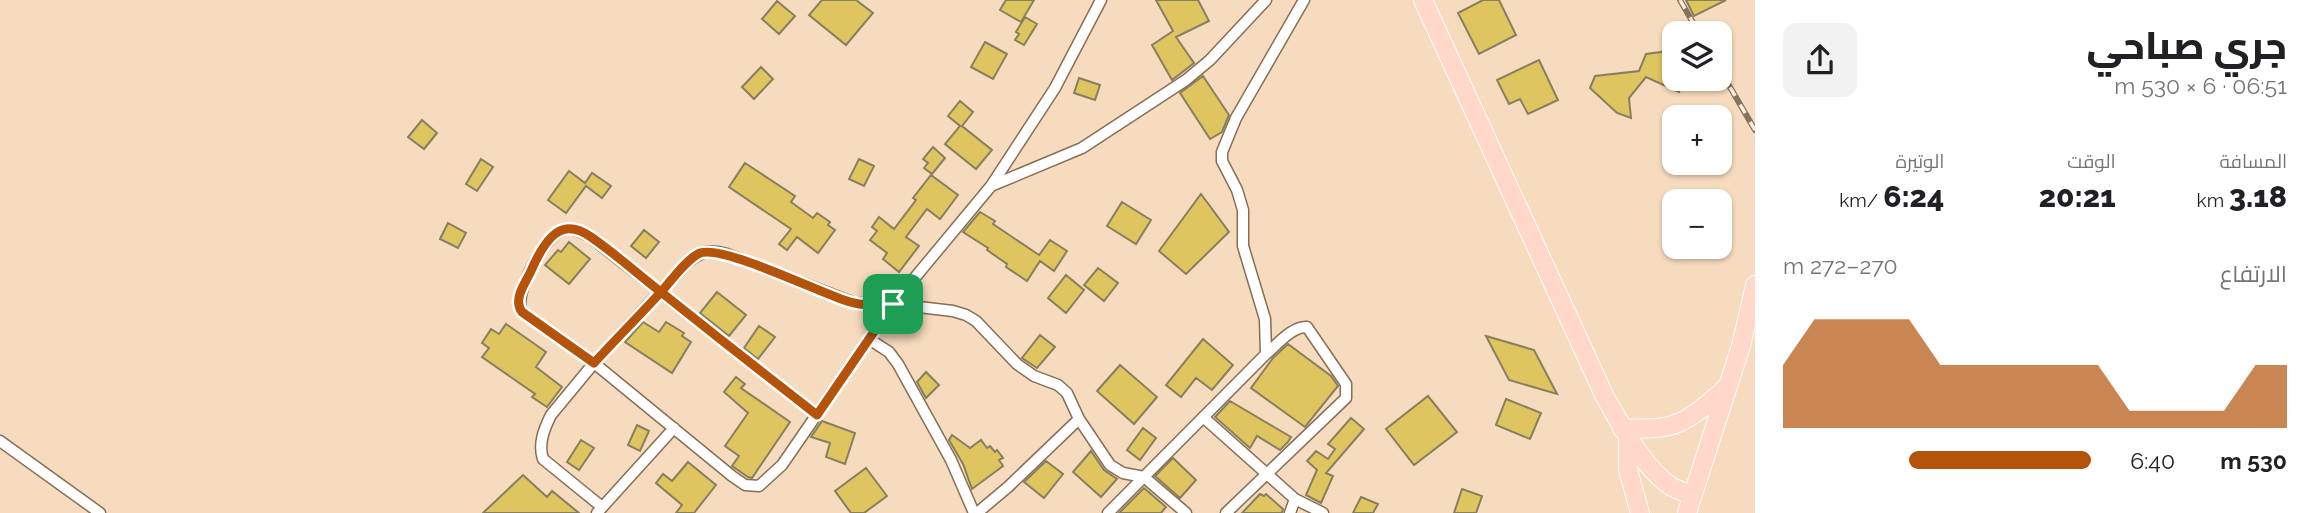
<!DOCTYPE html>
<html lang="ar">
<head>
<meta charset="utf-8">
<style>
	:root { --surface:#fff; --page:#f2f2f2; --text:#202124; --muted:#757577; --accent:#b45309 }
	body { margin:0; font-family:Raleway,Cairo,sans-serif; background:var(--page); color:var(--text); direction:rtl; height:100vh; display:flex; flex-direction:column; font-size:26px; white-space:nowrap }
	* { box-sizing:border-box; margin:0 }
	p { font-size:23px; color:var(--muted) }
	.icon { flex:none; width:38px; height:38px; fill:none; stroke:currentColor; stroke-width:2; stroke-linecap:round; stroke-linejoin:round }
	.map { position:relative; flex:1; overflow:hidden; direction:ltr }
	.details { display:flex; flex-direction:column; background:var(--surface); width:560px }
	.details>* { flex:none }
	.buttons { position:absolute; left:1662px; top:21px; display:grid; gap:14px }
	.buttons a { display:grid; place-items:center; width:70px; height:70px; border-radius:14px; background:var(--surface); box-shadow:0 2px 5px #0004; font-size:35px }
	.pin { position:absolute; display:grid; place-items:center; width:60px; height:60px; color:#fff; margin:-30px; border-radius:14px; box-shadow:0 4px 10px #0006 }
	.round { display:grid; place-items:center; flex:none; width:74px; height:74px; border-radius:14px; background:var(--page) }
	.summary { display:flex; align-items:center; justify-content:space-between; height:119px; padding:0 28px }
	h1 { font-size:38px; font-weight:800; line-height:52px }
	.metrics { display:grid; grid-template-columns:repeat(3,1fr); gap:10px; height:119px; padding:7px 28px }
	.metrics div { display:grid; align-content:center }
	.metrics b { font-size:30px; font-weight:800 }
	.metrics small { font-size:19px; font-weight:400 }
	.metrics p { font-size:19px }
	.chart { height:196px; padding:14px 28px }
	.chart p { display:flex; justify-content:space-between }
	.chart svg { width:100%; height:126px; margin-top:7px; fill:var(--accent); opacity:.7 }
	ul { padding:0 28px; list-style:none; font-size:23px }
	li { display:grid; grid-template-columns:112px 84px 1fr; align-items:center; height:52px }
	li i { height:18px; border-radius:9px; background:var(--accent) }
	main { display:flex; flex:1; min-height:0 }
	.map>svg:first-child { display:block }
</style>
</head>
<body>
<main>
<section class="details">
<div class="summary"><div><h1>جري صباحي</h1><p>06:51 · 6 × 530 m</p></div><a class="round"><svg class="icon" aria-label="share" viewBox="0 0 24 24"><path d="M12 15V3M7 8l5-5 5 5M5 13v7h14v-7"/></svg></a></div>
<div class="metrics">
<div><p>المسافة</p><b>3.18<small> km</small></b></div>
<div><p>الوقت</p><b>20:21</b></div>
<div><p>الوتيرة</p><b>6:24<small> /km</small></b></div>
</div>
<div class="chart"><p><span>الارتفاع</span>270–272 m</p>
<svg viewBox="0 0 160 44" preserveAspectRatio="none"><path d="M0 44V22L10 6L20 6L30 6L40 6L50 22L60 22L70 22L80 22L90 22L100 22L110 38L120 38L130 38L140 38L150 22L160 22V44z"/></svg>
</div>
<ul>
<li><b>530 m</b>6:40<i style="width:59%"></i></li>
</ul>
</section>
<div class="map">
<svg width="1755" height="513" viewBox="0 0 1755 513">
	<rect width="100%" height="100%" fill="#f7dbbe"/>
	<path fill="#dfc560" stroke="#887f5e" stroke-width="2" d="M822 0H856L873 13 846 45 809 15Z
		M1006 0H1034L1021 22 1000 10Z
		M1156 0H1198L1209 21 1176 37 1194 63 1172 80 1152 45 1173 31Z
		M1483 0H1499L1516 35 1479 54 1458 13Z
		M1686 0H1726L1694 16Z
		M777 1 795 16 779 34 762 19Z
		M1025 17 1037 24 1024 45 1015 40 1019 34 1016 32Z
		M985 42 1007 54 993 79 971 67Z
		M1665 49 1675 58V79H1685L1679 92 1646 77 1629 98 1631 118 1617 113 1590 88 1595 76 1639 71 1646 54 1661 52Z
		M1539 60 1558 100 1528 114 1520 99 1509 104 1497 80Z
		M761 67 773 79 754 99 742 87Z
		M1203 76 1229 115 1222 132 1210 139 1180 93Z
		M1079 78 1100 85 1095 100 1074 93Z
		M960 101 973 112 962 126 992 150 976 169 945 144 960 126 948 116Z
		M422 120 437 133 424 149 408 137Z
		M933 147 945 158 932 174 924 168 928 163 923 159Z
		M481 159 493 167 477 191 466 184Z
		M859 159 874 166 864 186 849 179Z
		M745 163 795 196 791 202 813 218 817 213 830 222 828 225 835 230 818 253 797 237 787 250 779 244 791 229 729 187Z
		M569 171 585 183 592 173 611 186 602 198 586 186 566 213 548 200Z
		M931 175 958 195 940 219 927 209 906 237 919 246 899 272 883 259 887 253 870 240 877 231 872 227 879 217 894 229 916 200 913 198Z
		M1201 194 1229 232 1186 274 1159 251Z
		M1122 202 1151 220 1136 244 1107 226Z
		M980 212 995 221 993 224 1039 255 1050 240 1067 251 1054 271 1040 261 1027 281 1006 267 1007 264 987 250 988 248 963 232Z
		M448 223 466 233 458 248 440 239Z
		M644 230 659 242 646 258 631 246Z
		M569 242 590 259 569 284 545 265 558 250 561 252Z
		M1098 268 1118 283 1104 301 1084 285Z
		M1066 275 1084 290 1066 313 1048 298Z
		M717 292 746 315 729 336 700 313Z
		M643 322 659 332 666 322 684 333 682 336 691 342 672 373 625 342Z
		M506 324 546 352 536 367 562 387 547 407 532 397 535 394 482 357 489 348 482 343 491 329 499 334Z
		M759 326 775 337 758 359 744 348Z
		M1040 335 1055 347 1037 368 1022 358Z
		M1486 336 1534 350 1557 394 1509 380Z
		M1203 339 1233 365 1212 390 1196 378 1181 397 1166 385Z
		M1288 344 1331 376 1338 386 1305 427 1251 388 1273 358Z
		M1120 365 1157 397 1134 424 1097 391Z
		M926 372 939 385 926 398 917 382Z
		M736 377 745 384 741 388 790 422 752 478 748 477 732 466 739 456 725 446 748 413 724 392Z
		M1428 396 1457 432 1414 465 1386 429Z
		M1506 399 1541 413 1530 439 1496 425Z
		M1230 401 1291 437 1288 442 1280 450 1257 436 1250 448 1215 417Z
		M1351 418 1364 429 1326 473 1333 476 1321 503 1306 495 1317 470 1307 461 1316 451 1328 459 1335 449 1328 444Z
		M822 421 855 433 845 464 826 457 830 443 811 437Z
		M637 425 649 431 640 451 628 445Z
		M1143 428 1156 438 1140 460 1127 450Z
		M952 435 970 448 981 440 987 448 990 446 995 452 997 450 1003 458 999 460 1003 466 972 489 963 464 949 440Z
		M581 440 594 448 579 470 567 462Z
		M1091 451 1104 470 1117 479 1101 497 1073 472Z
		M1173 458 1196 480 1180 498 1155 476Z
		M1046 461 1063 474 1044 498 1024 482Z
		M688 462 716 485 694 513H676L682 505 656 483 663 474 672 481Z
		M866 468 887 496 864 513H851L835 491Z
		M523 475 547 497 552 491 579 513H483Z
		M1144 488 1166 507 1161 513H1119Z
		M1462 489 1482 496 1476 513H1454Z
		M1260 494 1264 496 1266 494 1283 509 1282 513H1242Z
		M1361 497 1378 504 1373 513H1353Z"/>
	<g fill="none" stroke-linecap="round" stroke-linejoin="round">
		<defs>
			<path id="street" d="M991 186 1055 88 1101 0
				M869 339 889 352 898 364 951 460 974 513
				M1266 354 1265 319 1243 246V210L1237 190 1222 161V152L1236 118 1304 0
				M817 415 589 236C581 232 571 227 562 230 544 237 512 296 522 312L594 363 732 476 745 485 759 486 782 465 893 304 991 186 1082 148 1186 80 1210 60 1266 0
				M1203 417 1295 499
				M0 441 100 513
				M602 507 543 459C538 444 544 429 551 415L594 363 687 263C701 251 710 249 727 254L855 303 893 304 953 311 966 315 976 321 1017 364 1034 376 1058 385 1067 393 1079 419 1110 465 1123 473 1144 477 1186 513
				M597 513 674 428
				M977 513 1008 487 1079 419
				M1108 513 1266 354C1277 345 1292 326 1307 327L1346 384V398L1226 513
				M1290 513 1295 499 1323 513"/>
			<path id="primary" d="M1423 0 1605 397C1621 425 1644 469 1672 487 1678 490 1685 493 1692 495
				M1622 429C1640 428 1662 430 1678 423 1697 415 1713 399 1728 386
				M1628 436V470L1640 513
				M1687 513 1741 346 1755 285"/>
		</defs>
		<use href="#street" stroke="#876e54" stroke-width="13"/>
		<use href="#primary" stroke="#fff" stroke-width="20"/>
		<use href="#street" stroke="#fff" stroke-width="10"/>
		<use href="#primary" stroke="#ffd8ca" stroke-width="18"/>
		<defs>
			<path id="rail" d="M1680 0 1699 33
				M1720 70 1755 130"/>
		</defs>
		<use href="#rail" stroke="#857360" stroke-width="6"/>
		<use href="#rail" stroke="#fbead9" stroke-width="3.5" stroke-dasharray="10" stroke-linecap="butt"/>
	</g>
	<g fill="none" stroke-linecap="round" stroke-linejoin="round">
		<defs>
			<path id="route" d="M893 304C878 305 864 306 850 302 821 294 719 242 698 254 684 262 672 280 661 292 639 316 616 339 594 363L522 312C513 300 524 285 530 273 536 259 549 231 566 229 575 228 584 232 591 237 617 255 641 277 666 296 716 336 767 376 817 415L893 304"/>
		</defs>
		<use href="#route" stroke="#fff" stroke-width="14"/>
		<use href="#route" stroke="#b45309" stroke-width="9"/>
	</g>
</svg>
<div class="buttons">
<a><svg class="icon" aria-label="layers" viewBox="0 0 24 24"><path d="M12 4l9 5-9 5-9-5zM3 14l9 5 9-5"/></svg></a>
<a>+</a>
<a>−</a>
</div>
<div class="pin" style="left:893px;top:304px;background:#1e9e55"><svg class="icon" aria-label="arrive" viewBox="0 0 24 24"><path d="M6 21V4h12l-3 4 3 4H6"/></svg></div>
</div>
</main>
</body>
</html>
